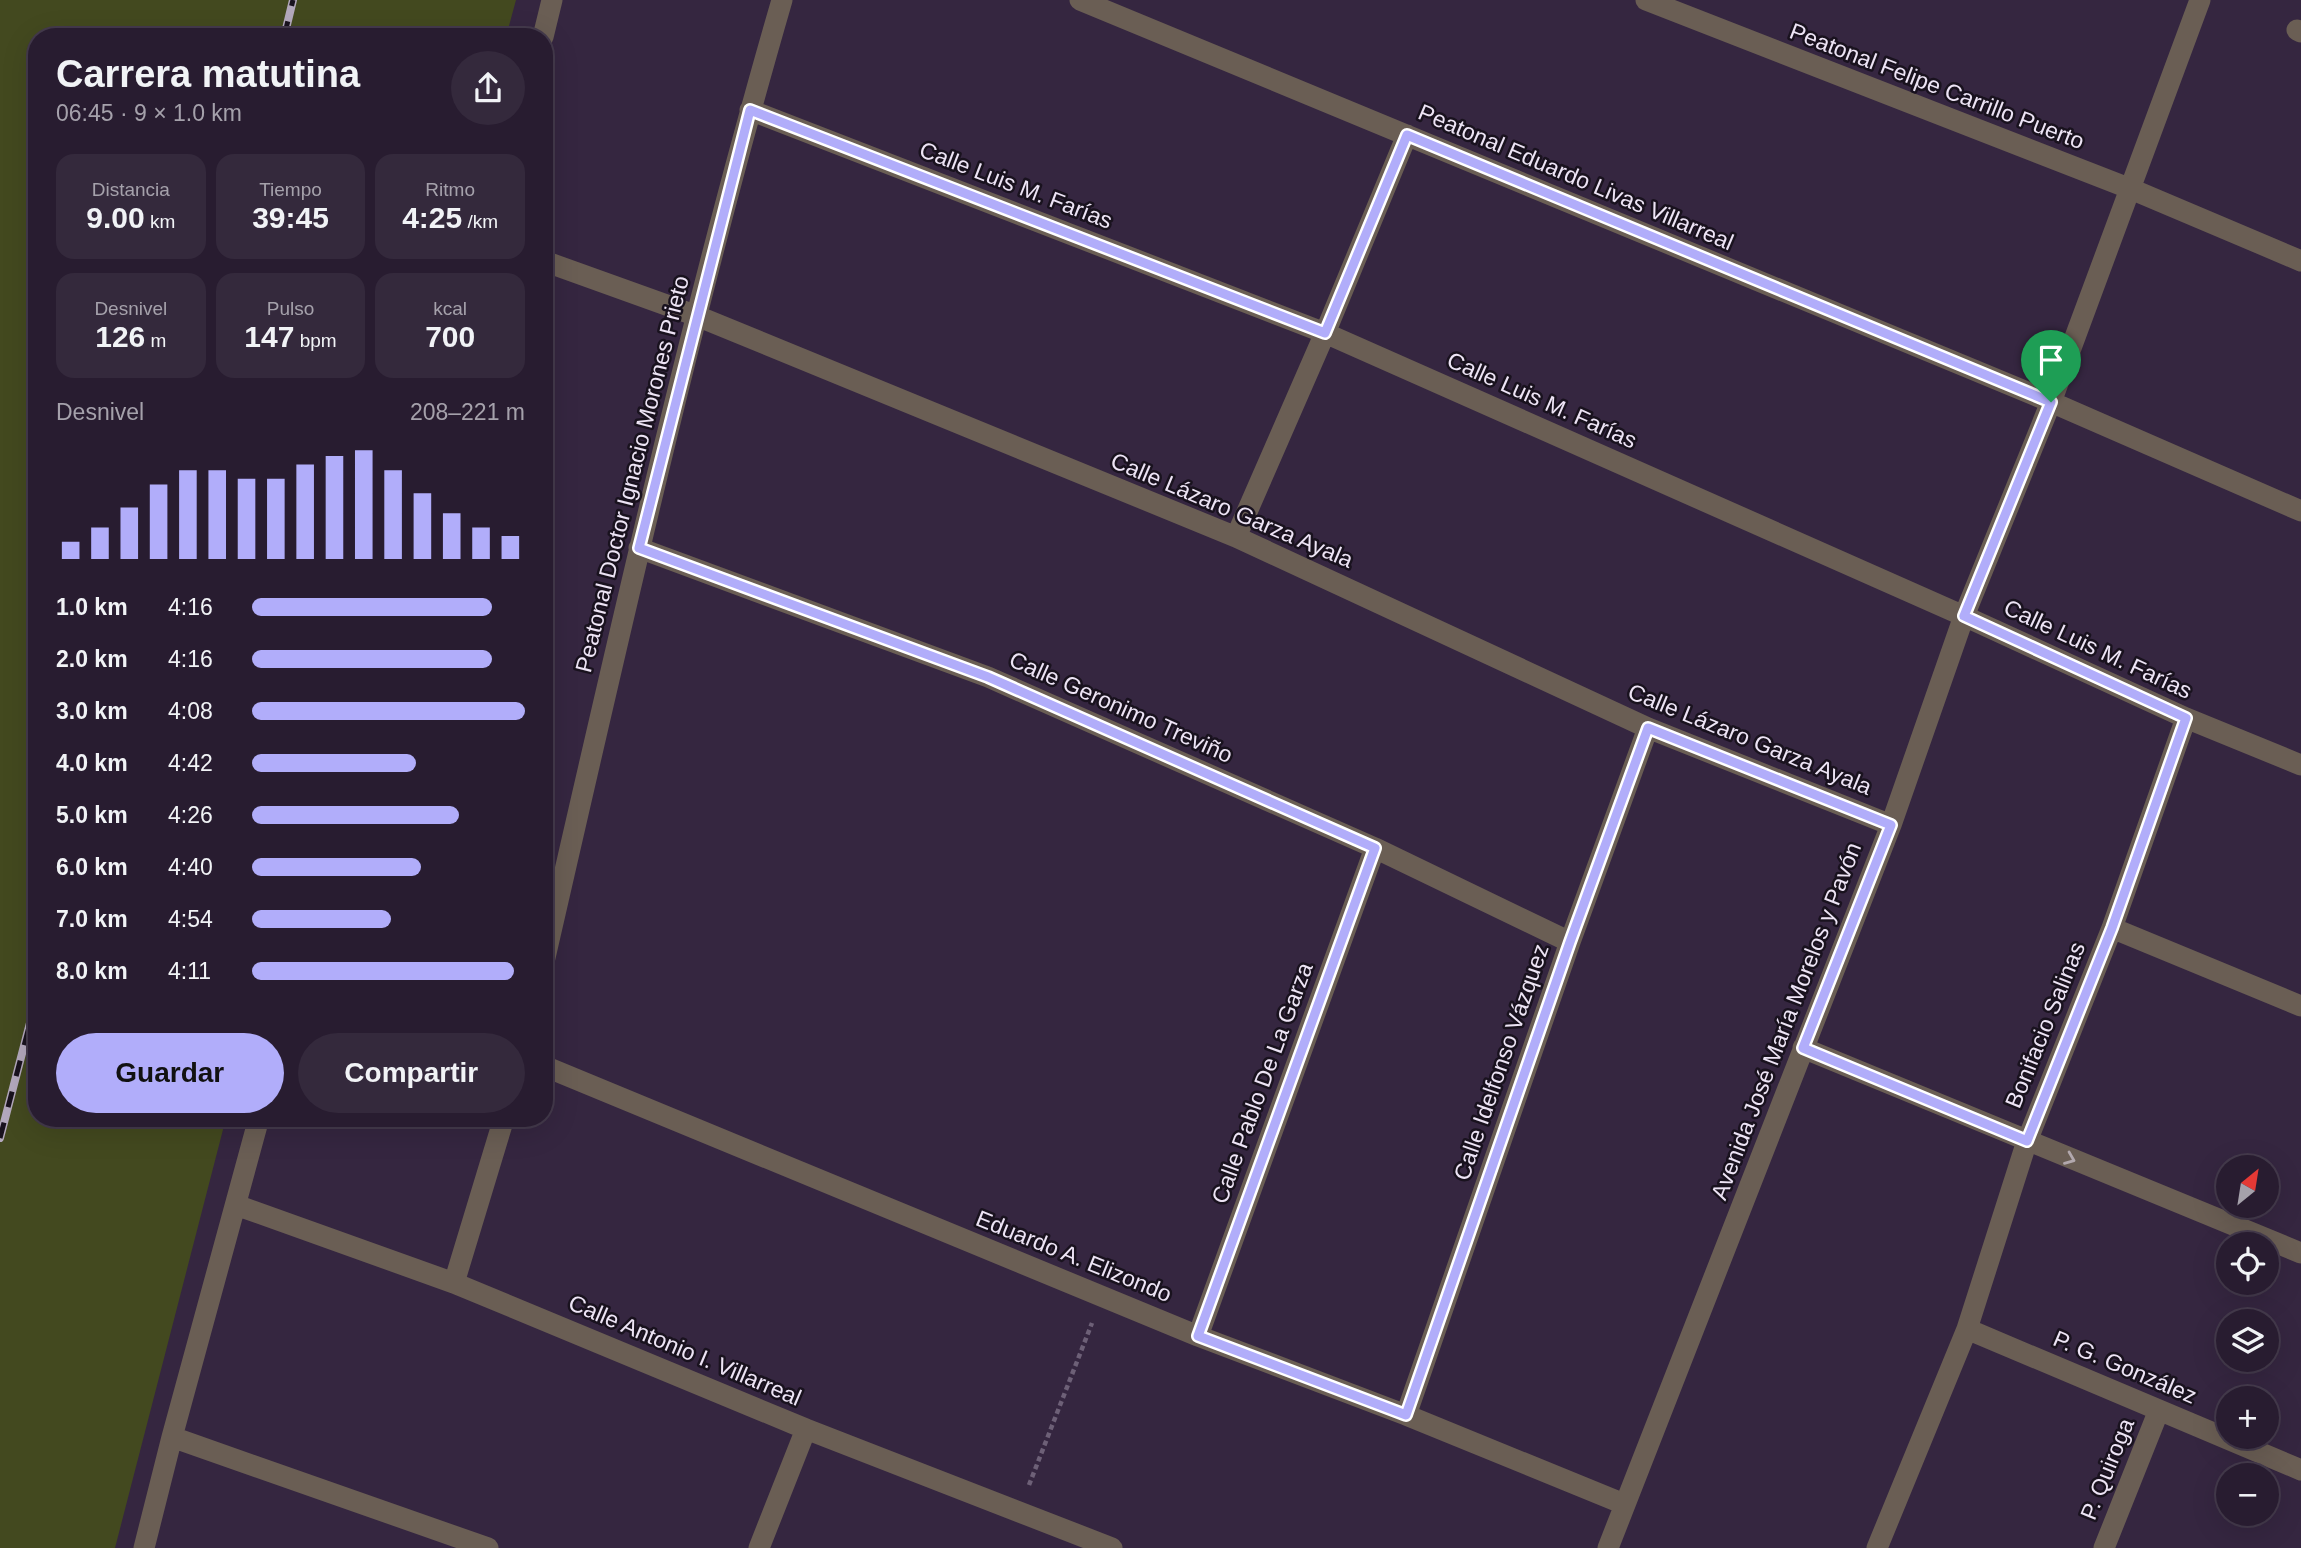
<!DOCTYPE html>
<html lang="es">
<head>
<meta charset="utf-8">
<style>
	:root { --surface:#281c30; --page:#34293c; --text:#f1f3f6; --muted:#a5a1ab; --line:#443a4c; --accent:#b1adfa }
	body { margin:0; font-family:Arial,sans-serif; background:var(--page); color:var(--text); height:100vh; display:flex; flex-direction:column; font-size:26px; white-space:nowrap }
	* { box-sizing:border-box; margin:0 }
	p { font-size:23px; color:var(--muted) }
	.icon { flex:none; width:38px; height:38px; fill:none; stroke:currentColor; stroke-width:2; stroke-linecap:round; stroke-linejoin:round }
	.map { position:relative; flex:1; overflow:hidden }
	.details { position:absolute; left:28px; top:28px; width:525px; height:1099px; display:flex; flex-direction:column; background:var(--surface); border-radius:28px; box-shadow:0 7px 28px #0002,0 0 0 2px var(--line) }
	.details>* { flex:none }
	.needle { width:46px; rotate:30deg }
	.fabs { position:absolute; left:2216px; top:1155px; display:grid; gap:14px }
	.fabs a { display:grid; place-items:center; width:63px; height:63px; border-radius:50%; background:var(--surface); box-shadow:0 7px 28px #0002,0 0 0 2px var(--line); font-size:35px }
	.pin { position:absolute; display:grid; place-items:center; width:60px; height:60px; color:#fff; margin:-72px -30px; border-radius:50% 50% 50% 0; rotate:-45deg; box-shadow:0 0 7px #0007 }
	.pin .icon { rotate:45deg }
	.round { display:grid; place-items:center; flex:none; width:74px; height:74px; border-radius:37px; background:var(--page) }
	.headline { display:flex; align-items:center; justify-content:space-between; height:119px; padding:0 28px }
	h1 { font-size:38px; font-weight:700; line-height:52px }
	.figures { display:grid; grid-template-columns:repeat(3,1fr); gap:10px; height:119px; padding:7px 28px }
	.figures div { display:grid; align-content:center; border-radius:18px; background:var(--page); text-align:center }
	.figures b { font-size:30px; font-weight:700 }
	.figures small { font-size:19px; font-weight:400 }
	.figures p { font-size:19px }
	.chart { height:196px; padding:14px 28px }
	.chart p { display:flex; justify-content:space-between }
	.chart svg { width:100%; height:126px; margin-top:7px; stroke:var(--accent); stroke-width:6 }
	.cta { display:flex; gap:14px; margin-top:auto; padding:14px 28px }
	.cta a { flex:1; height:80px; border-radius:42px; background:var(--accent); color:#111; font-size:28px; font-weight:700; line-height:80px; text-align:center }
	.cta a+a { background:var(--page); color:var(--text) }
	ul { padding:0 28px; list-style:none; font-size:23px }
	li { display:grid; grid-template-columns:112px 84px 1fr; align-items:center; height:52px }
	li i { height:18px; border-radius:9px; background:var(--accent) }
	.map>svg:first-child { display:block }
</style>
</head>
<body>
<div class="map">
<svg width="2301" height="1548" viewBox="0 0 2301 1548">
	<rect width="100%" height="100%" fill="#352640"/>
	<path fill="#43491f" d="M0 0H516L506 37H37V1118H226L115 1548H0Z"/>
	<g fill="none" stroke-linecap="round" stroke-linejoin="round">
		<path stroke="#6d6077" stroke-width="4.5" stroke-dasharray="5 3.5" stroke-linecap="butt" d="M1029 1485 1092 1323"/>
		<path stroke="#6a5e54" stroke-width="21" d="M1080 0 2051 402 2301 511
			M1646 0 2131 189 2301 261
			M2297 30 2301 32
			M543 37 552 0
			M750 110 1325 333 1964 616 2186 718 2301 765
			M544 261 697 316 1236 537 1648 728 1891 825
			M1236 537 1325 333 1407 135
			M639 548 988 677 1375 848 1570 942
			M2112 928 2301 1006
			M544 962C618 640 690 317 782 0
			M1803 1048 2301 1253
			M544 1066 1198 1336 1406 1415 1624 1504
			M236 1205 454 1283 806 1429 1112 1548
			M454 1283 504 1118
			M1967 1329 2301 1470
			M1198 1336 1375 848
			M1406 1415 1570 942 1648 728
			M172 1437 488 1548
			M144 1548 172 1437 259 1118
			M759 1548 806 1429
			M1608 1548 1891 825 1964 616 2051 402 2200 0
			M1877 1548 1967 1329 2027 1141 2112 928 2186 718
			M2104 1548 2159 1410"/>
		<defs>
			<path id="rail" d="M284 37 293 0
				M0 1138 37 996"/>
		</defs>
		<use href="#rail" stroke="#b3a8bc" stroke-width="8"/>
		<use href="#rail" stroke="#19121e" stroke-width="5" stroke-dasharray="16" stroke-linecap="butt"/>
	</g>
	<defs><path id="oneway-chevron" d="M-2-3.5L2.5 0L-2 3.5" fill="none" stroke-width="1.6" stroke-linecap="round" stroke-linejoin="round" transform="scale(1.75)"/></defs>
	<use stroke="#b2a8ad" href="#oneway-chevron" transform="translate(2070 1159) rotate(22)"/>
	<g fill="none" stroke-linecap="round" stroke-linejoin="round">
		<defs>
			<path id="route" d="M750 110 1325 333 1407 135 2051 402 1964 616 2186 718 2112 928 2027 1141 1803 1048 1891 825 1648 728 1570 942 1406 1415 1198 1336 1375 848 988 677 639 548Z"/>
		</defs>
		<use href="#route" stroke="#fff" stroke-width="14"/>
		<use href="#route" stroke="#b1adfa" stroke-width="9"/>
	</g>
	<g text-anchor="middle" stroke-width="5" stroke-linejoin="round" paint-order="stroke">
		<g font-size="23" fill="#ede4f5" stroke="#19121e">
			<text transform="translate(1937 86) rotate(21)" y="8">Peatonal Felipe Carrillo Puerto</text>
			<text transform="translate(1576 177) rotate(23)" y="8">Peatonal Eduardo Livas Villarreal</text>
			<text transform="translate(1016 185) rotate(21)" y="8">Calle Luis M. Farías</text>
			<text transform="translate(1542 400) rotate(24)" y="8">Calle Luis M. Farías</text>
			<text transform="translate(632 474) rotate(-76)" y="8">Peatonal Doctor Ignacio Morones Prieto</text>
			<text transform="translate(1232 510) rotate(23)" y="8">Calle Lázaro Garza Ayala</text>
			<text transform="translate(2098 649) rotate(25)" y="8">Calle Luis M. Farías</text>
			<text transform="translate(1121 707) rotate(24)" y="8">Calle Geronimo Treviño</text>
			<text transform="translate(1750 739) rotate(22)" y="8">Calle Lázaro Garza Ayala</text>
			<text transform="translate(1786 1021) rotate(-69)" y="8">Avenida José María Morelos y Pavón</text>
			<text transform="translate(2045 1025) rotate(-68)" y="8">Bonifacio Salinas</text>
			<text transform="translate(1501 1062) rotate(-71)" y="8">Calle Idelfonso Vázquez</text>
			<text transform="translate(1262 1083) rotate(-70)" y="8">Calle Pablo De La Garza</text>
			<text transform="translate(1074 1256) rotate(22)" y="8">Eduardo A. Elizondo</text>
			<text transform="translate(685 1350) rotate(23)" y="8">Calle Antonio I. Villarreal</text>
			<text transform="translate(2125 1367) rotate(23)" y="8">P. G. González</text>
			<text transform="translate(2107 1469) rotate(-68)" y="8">P. Quiroga</text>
		</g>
	</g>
</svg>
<div class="fabs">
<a><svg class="needle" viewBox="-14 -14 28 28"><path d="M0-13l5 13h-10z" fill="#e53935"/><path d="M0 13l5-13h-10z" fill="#a5a1ab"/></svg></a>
<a><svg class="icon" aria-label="locate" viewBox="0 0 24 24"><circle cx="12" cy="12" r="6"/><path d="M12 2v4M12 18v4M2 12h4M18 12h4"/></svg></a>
<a><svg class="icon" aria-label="layers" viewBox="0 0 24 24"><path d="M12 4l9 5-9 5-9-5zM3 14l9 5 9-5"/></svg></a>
<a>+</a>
<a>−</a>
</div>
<div class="pin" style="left:2051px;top:402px;background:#1e9e55"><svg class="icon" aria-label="arrive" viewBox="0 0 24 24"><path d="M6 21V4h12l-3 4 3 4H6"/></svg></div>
<section class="details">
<div class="headline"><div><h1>Carrera matutina</h1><p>06:45 · 9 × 1.0 km</p></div><a class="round"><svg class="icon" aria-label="share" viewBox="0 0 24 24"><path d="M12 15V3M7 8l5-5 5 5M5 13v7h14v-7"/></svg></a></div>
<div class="figures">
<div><p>Distancia</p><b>9.00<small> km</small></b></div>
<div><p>Tiempo</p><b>39:45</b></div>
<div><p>Ritmo</p><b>4:25<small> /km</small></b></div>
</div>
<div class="figures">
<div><p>Desnivel</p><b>126<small> m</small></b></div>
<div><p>Pulso</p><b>147<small> bpm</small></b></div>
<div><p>kcal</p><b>700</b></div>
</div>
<div class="chart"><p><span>Desnivel</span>208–221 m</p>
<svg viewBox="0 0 160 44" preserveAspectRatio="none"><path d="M5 44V38M15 44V33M25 44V26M35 44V18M45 44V13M55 44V13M65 44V16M75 44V16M85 44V11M95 44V8M105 44V6M115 44V13M125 44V21M135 44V28M145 44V33M155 44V36"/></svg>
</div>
<ul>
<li><b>1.0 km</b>4:16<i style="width:88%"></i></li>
<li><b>2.0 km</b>4:16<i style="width:88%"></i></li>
<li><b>3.0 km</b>4:08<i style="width:100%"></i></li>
<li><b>4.0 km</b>4:42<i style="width:60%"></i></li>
<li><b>5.0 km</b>4:26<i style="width:76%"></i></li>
<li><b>6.0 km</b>4:40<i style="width:62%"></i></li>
<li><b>7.0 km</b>4:54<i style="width:51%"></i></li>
<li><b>8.0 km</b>4:11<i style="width:96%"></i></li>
</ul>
<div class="cta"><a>Guardar</a><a>Compartir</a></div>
</section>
</div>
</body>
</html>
